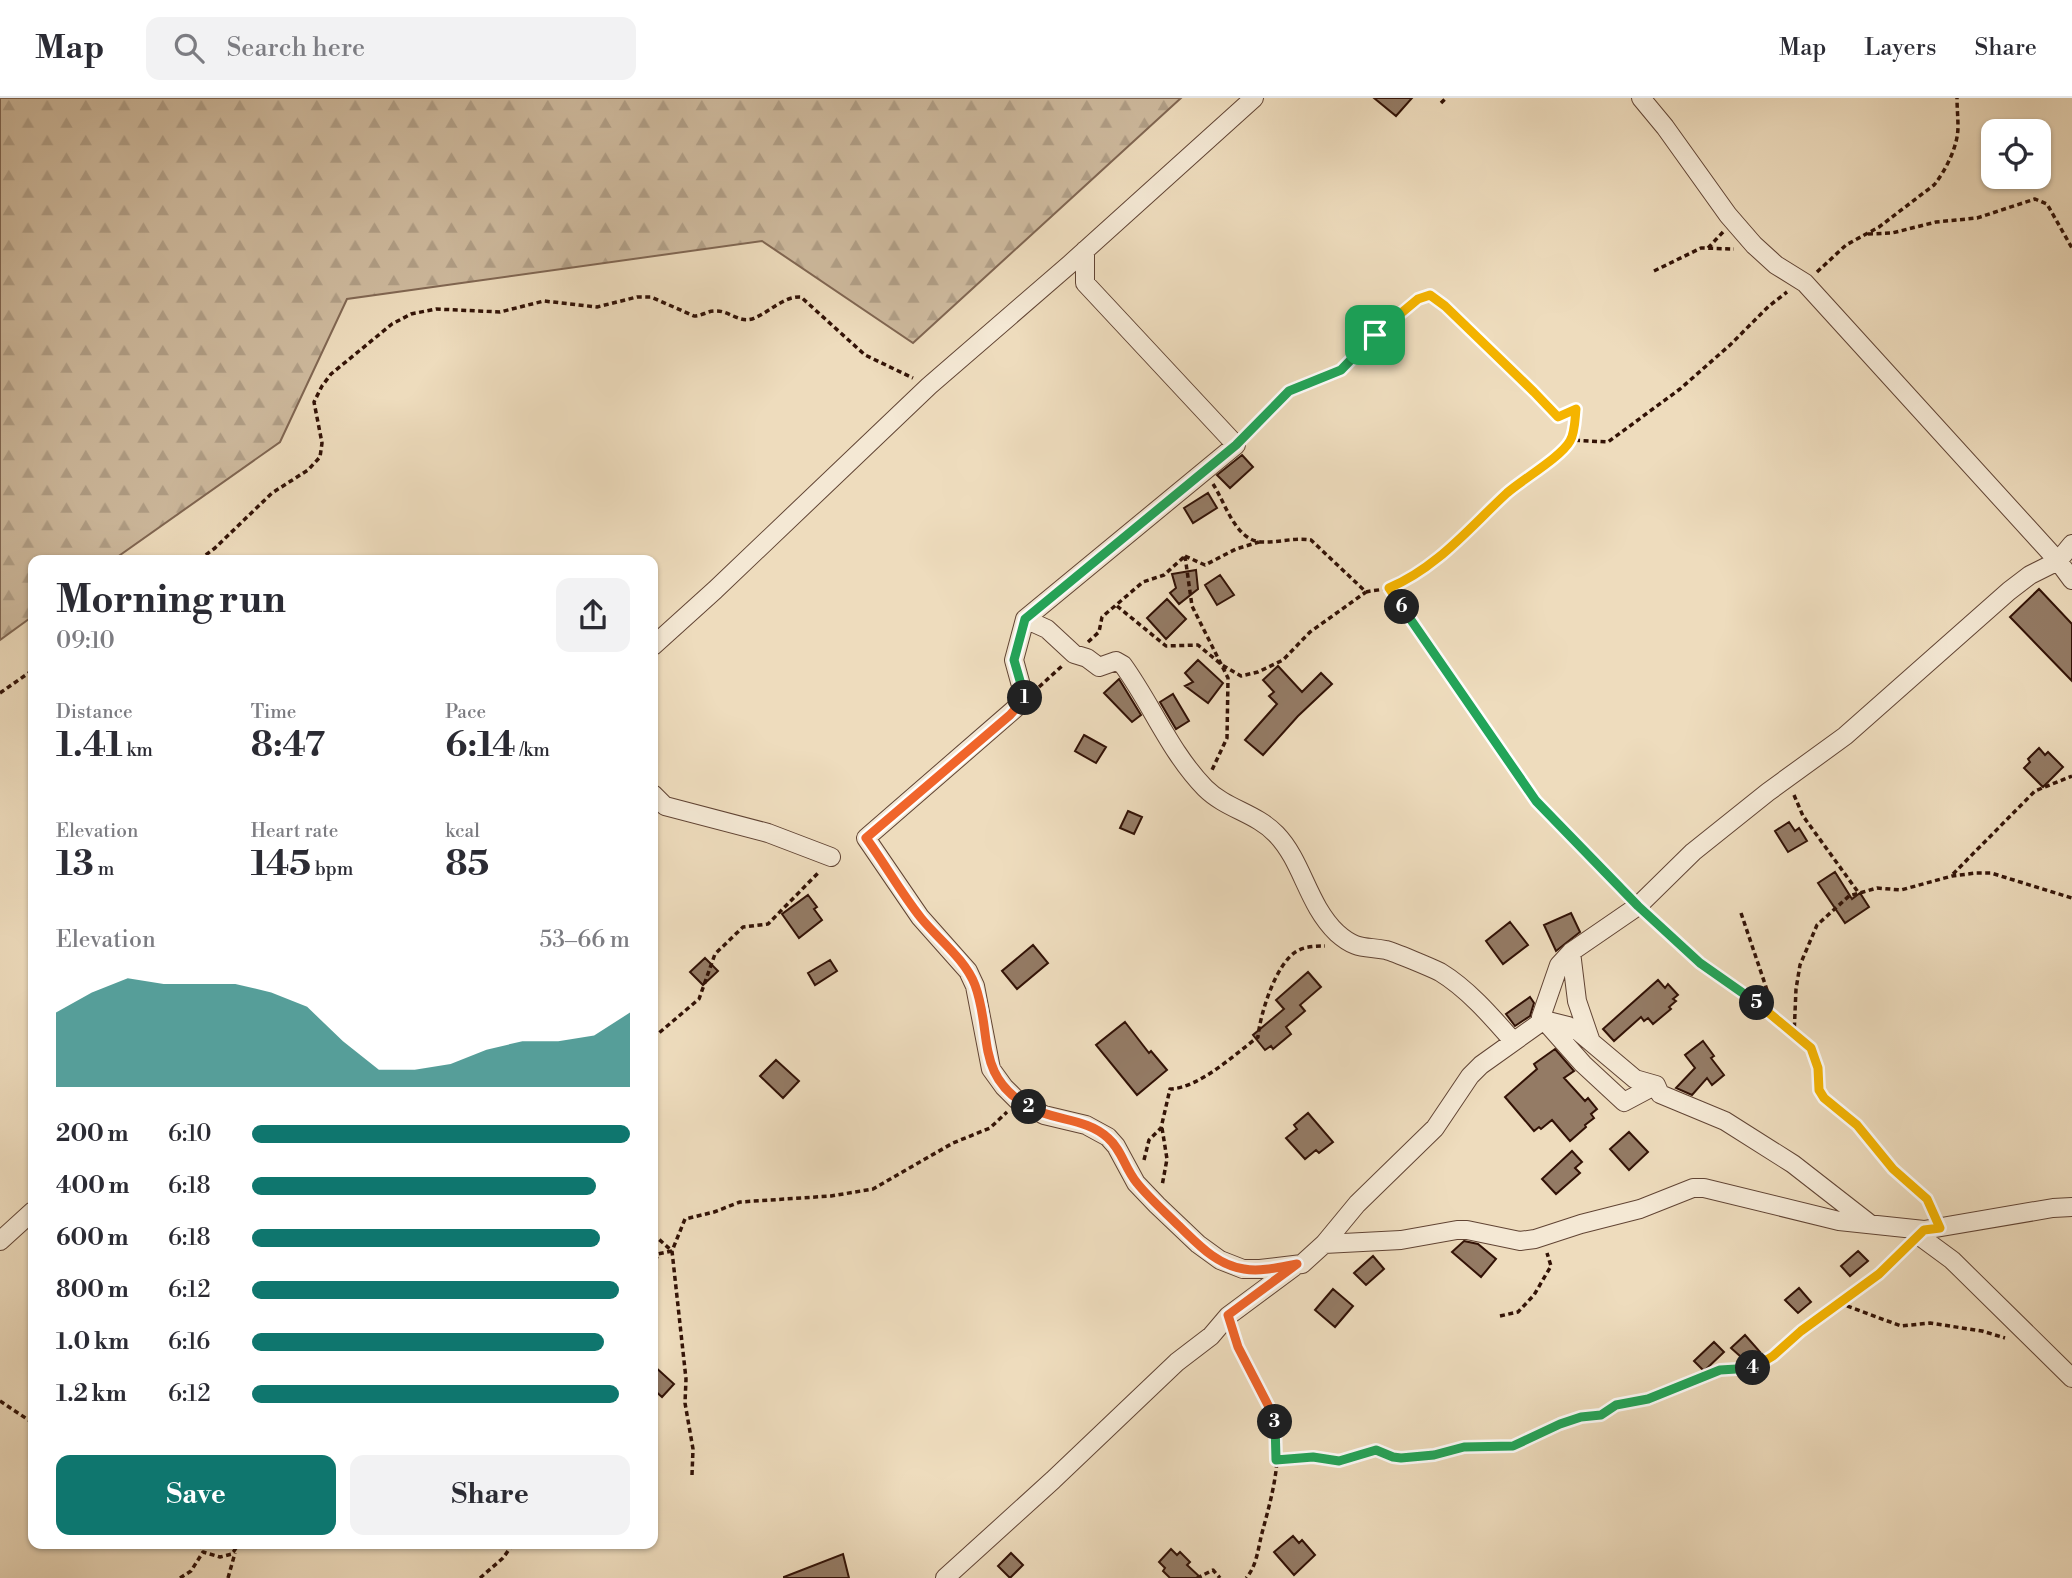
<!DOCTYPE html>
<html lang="en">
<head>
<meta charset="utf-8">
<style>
	:root { --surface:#fff; --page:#f2f2f3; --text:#2b2b33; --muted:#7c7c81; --line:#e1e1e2; --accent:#0f766e }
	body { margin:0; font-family:"Libre Bodoni",serif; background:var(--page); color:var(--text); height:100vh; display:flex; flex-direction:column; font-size:26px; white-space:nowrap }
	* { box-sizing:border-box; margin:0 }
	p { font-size:23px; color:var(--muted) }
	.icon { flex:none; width:38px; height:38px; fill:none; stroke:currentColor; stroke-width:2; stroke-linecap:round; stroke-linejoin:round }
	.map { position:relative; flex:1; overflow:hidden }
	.details { position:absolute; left:28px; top:457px; width:630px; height:994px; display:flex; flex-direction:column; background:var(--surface); border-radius:14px; box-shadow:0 2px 5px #0004 }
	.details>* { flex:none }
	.fabs { position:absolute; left:1981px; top:21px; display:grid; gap:14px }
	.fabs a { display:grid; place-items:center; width:70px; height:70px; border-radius:14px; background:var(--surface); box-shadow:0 2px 5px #0004; font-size:35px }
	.pin { position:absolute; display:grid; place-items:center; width:60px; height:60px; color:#fff; margin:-30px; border-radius:14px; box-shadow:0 4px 10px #0006 }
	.km { position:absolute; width:35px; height:35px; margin:-18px; border-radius:50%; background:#222; color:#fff; font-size:19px; line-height:35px; text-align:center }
	.round { display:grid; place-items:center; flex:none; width:74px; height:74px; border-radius:14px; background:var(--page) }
	.headline { display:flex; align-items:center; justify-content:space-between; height:119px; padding:0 28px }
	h1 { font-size:38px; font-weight:700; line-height:52px }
	.metrics { display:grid; grid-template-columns:repeat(3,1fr); gap:10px; height:119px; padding:7px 28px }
	.metrics div { display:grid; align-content:center }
	.metrics b { font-size:35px; font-weight:700 }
	.metrics small { font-size:19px; font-weight:400 }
	.metrics p { font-size:19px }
	.chart { height:196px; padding:14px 28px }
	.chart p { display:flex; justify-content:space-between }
	.chart svg { width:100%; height:126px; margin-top:7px; fill:var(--accent); opacity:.7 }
	.primary-button { display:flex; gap:14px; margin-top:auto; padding:14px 28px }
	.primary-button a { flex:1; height:80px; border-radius:14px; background:var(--accent); color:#fff; font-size:28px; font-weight:700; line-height:80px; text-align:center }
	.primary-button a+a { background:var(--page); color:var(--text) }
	ul { padding:0 28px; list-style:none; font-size:23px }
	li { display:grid; grid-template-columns:112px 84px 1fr; align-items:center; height:52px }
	li i { height:18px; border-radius:9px; background:var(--accent) }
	header { display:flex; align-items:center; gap:42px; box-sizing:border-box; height:98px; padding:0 35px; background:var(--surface); border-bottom:2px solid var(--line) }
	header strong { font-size:33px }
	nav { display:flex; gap:38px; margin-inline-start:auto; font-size:24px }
	.search { width:490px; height:63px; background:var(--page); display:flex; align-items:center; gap:18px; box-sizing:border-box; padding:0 24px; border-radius:14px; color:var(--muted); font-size:26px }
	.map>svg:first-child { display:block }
</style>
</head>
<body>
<header>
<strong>Map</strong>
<div class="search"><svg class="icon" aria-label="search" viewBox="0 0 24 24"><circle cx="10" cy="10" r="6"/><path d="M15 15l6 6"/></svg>Search here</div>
<nav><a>Map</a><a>Layers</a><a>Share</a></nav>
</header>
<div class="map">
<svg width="2072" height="1480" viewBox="0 0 2072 1480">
	<defs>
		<pattern id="forest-firs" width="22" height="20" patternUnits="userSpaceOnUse" patternTransform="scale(1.75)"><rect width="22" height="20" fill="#ceba9e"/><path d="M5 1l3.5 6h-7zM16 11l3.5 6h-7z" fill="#b19f87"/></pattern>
	</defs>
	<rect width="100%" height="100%" fill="#eedcbd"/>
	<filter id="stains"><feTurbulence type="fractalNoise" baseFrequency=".00286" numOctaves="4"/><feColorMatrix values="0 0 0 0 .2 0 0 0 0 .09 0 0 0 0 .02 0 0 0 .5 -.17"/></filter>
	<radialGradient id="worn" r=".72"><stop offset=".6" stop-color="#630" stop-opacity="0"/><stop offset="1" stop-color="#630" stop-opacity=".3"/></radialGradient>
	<path fill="url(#forest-firs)" stroke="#806652" stroke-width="2" d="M0 0H1181L913 245 762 143 347 201 280 344 113 462H33V518L0 542Z"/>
	<path fill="#947b65" stroke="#321206" stroke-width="2" d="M1374 0H1412L1396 18Z
		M1242 357 1253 369 1230 390 1217 377Z
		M1208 395 1217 410 1193 425 1184 410Z
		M1196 472 1198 491 1179 506 1170 495 1176 490 1172 476Z
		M1220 477 1234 497 1217 507 1205 487Z
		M2039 491 2072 526V583L2010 519Z
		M1167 501 1186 521 1166 541 1147 520Z
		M1198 562 1223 585 1208 605 1185 588 1193 584 1185 575Z
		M1278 568 1302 594 1321 575 1332 586 1298 618 1263 657 1245 642 1277 606 1269 598 1274 594 1263 582Z
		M1119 581 1141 617 1132 624 1104 595Z
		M1173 596 1189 623 1176 631 1160 604Z
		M1084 637 1106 649 1096 665 1075 653Z
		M2039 650 2045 657 2048 654 2063 669 2043 689 2024 670 2030 664 2028 661Z
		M1128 713 1142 719 1134 736 1120 730Z
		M1789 724 1795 733 1799 730 1807 743 1788 754 1775 733Z
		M1835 774 1852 801 1860 795 1869 809 1845 825 1818 785Z
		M808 797 817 809 814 811 822 822 799 840 782 816Z
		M1571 815 1580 834 1556 853 1544 827Z
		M1510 824 1528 847 1503 866 1486 843Z
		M1033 847 1048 865 1017 891 1002 873Z
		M705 860 718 873 703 887 690 874Z
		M830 862 837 873 815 887 808 875Z
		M1308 874 1321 889 1300 907 1305 913 1286 929 1291 936 1273 951 1271 948 1265 952 1253 937 1284 911 1276 902Z
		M1658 882 1665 890 1668 886 1678 897 1673 901 1676 903 1669 909 1671 911 1653 926 1648 920 1644 923 1641 919 1614 943 1603 931Z
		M1530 899 1534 905 1530 918 1515 928 1506 916Z
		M1125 924 1149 955 1151 953 1167 972 1137 997 1096 947Z
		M1703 943 1714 958 1711 960 1724 977 1712 987 1707 980 1692 997 1676 990 1695 970 1685 957Z
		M1555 951 1574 973 1564 980 1585 1003 1588 1000 1597 1011 1591 1016 1594 1020 1585 1027 1586 1029 1570 1043 1552 1022 1541 1031 1539 1029 1534 1033 1505 999 1537 971 1534 966Z
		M776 962 799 983 783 1000 760 978Z
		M1308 1015 1333 1044 1319 1055 1316 1052 1305 1061 1286 1040 1297 1031 1294 1027Z
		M1629 1034 1648 1054 1629 1072 1610 1051Z
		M1572 1053 1582 1064 1575 1070 1580 1075 1556 1096 1542 1081Z
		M1464 1143 1478 1146 1496 1161 1481 1179 1452 1154Z
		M1858 1153 1868 1163 1850 1178 1841 1168Z
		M1373 1158 1384 1171 1366 1187 1354 1175Z
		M1799 1190 1811 1204 1798 1215 1785 1202Z
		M1333 1191 1353 1208 1335 1229 1315 1212Z
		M1745 1237 1760 1254 1749 1266 1731 1250Z
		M1714 1244 1724 1254 1704 1273 1694 1263Z
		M653 1267 674 1286 662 1299 653 1291Z
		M1293 1438 1299 1445 1302 1442 1315 1457 1294 1477 1274 1454Z
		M1171 1451 1177 1457 1180 1454 1190 1464 1187 1467 1201 1480H1170L1163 1473 1165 1470 1159 1464Z
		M1011 1455 1023 1467 1010 1480 998 1468Z
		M843 1456 849 1480H784V1479Z"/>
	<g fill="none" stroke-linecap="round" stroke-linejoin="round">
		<defs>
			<path id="minor" d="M1641 0 1665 29 1728 117 1754 147 1776 167 1805 185 2058 463 2072 482
				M1085 152V185L1236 347 1025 521 1014 562 1025 602 866 740 920 819 968 873 975 888 991 971 1004 989 1017 1002 1044 1017 1086 1027 1108 1039 1116 1048 1136 1085 1157 1107 1198 1146 1220 1162 1243 1171H1260L1302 1166 1324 1146 1357 1106 1435 1030 1470 978 1481 967 1544 922 1541 919 1559 867 1571 854 1638 808 1693 754 1768 694 1845 638 2009 493 2030 477 2058 463 2072 446
				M1025 521 1047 531 1074 556 1087 560 1099 569 1116 563 1123 567C1152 607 1170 654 1205 690 1226 711 1256 715 1276 736 1303 764 1307 806 1337 835 1356 852 1364 848 1386 852 1394 854 1432 870 1440 874 1468 891 1492 919 1513 943
				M653 548 715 492 929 288 1070 166 1254 0
				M653 696 665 708 768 735 831 759
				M1571 854 1577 903 1590 941
				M1544 922 1568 928 1578 933 1635 981 1656 987 1660 996 1725 1023 1793 1066 1870 1126
				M1544 922 1583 966 1624 1004 1656 987
				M1918 1137 1952 1162 2072 1280
				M0 1143 33 1113
				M1324 1146 1401 1142 1457 1132H1467L1520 1143 1535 1141 1581 1126 1640 1111 1693 1090H1704L1839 1123 1924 1132 2053 1110 2072 1109
				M945 1480 1053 1382 1177 1264 1211 1238 1228 1218 1294 1169"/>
		</defs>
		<use href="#minor" stroke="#614434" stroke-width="20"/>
		<path stroke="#321206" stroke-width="3.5" stroke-dasharray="5 3.5" stroke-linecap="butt" d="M1441 5 1446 0
			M1868 136 1892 135 1936 124 1977 120 2035 101 2047 106 2072 150
			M1708 150 1723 134
			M1654 173 1701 150 1734 151
			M1817 174 1846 147 1879 129 1934 87C1946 72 1958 48 1958 29 1958 19 1957 10 1957 0
			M1247 335 1288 293 1341 272 1375 237 1418 201 1431 197 1445 208 1558 319 1576 311 1572 341
			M1213 386C1225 404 1235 442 1261 444 1278 445 1295 439 1311 442L1366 494C1374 492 1384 492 1392 489 1439 471 1472 426 1509 394 1529 376 1553 362 1571 342L1608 344 1680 291 1730 247 1769 208 1787 194
			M1185 458 1192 508 1228 580 1227 640 1211 674
			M1185 458 1205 467 1236 451 1259 444
			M199 462 215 450 272 395 308 372 320 359 322 345 314 304 322 288 331 276 392 226 411 216 436 211 500 214 544 203 597 209 637 199H651L694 218C702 218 707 213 715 213 728 212 739 225 752 221 769 215 783 198 801 199L865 257 913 280
			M1389 490 1536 703 1628 797
			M1117 508 1166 548 1198 547 1222 567 1241 578 1258 574 1283 562 1310 534 1366 494
			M1088 544 1099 534 1102 519 1143 484 1164 477 1185 458
			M1039 589 1062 568
			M0 595 33 572
			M1794 697 1803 718 1858 794
			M1953 776 2035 693 2072 678
			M1741 815 1767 892 1769 915
			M1651 820 1700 865 1724 885 1749 899 1811 950 1818 970 1819 992 1823 1000 1857 1027 1893 1071 1927 1101 1933 1114
			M1794 938 1796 891 1800 867 1817 827 1849 798 1877 790 1901 792 1952 778 1976 775H1991L2072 800
			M653 940 699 901 715 856 743 829 768 826 819 774
			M1162 1030 1167 1061 1162 1088
			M1144 1062 1149 1042 1161 1030 1170 991C1199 990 1234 957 1258 939 1260 916 1276 865 1297 853 1306 848 1316 848 1325 848
			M653 1090 655 1096 653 1103
			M653 1136 672 1153 658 1156 653 1169
			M1839 1205 1901 1228 1930 1225 1982 1233 2005 1240
			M1500 1218 1518 1214 1534 1197 1551 1168 1547 1155
			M1234 1238C1242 1263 1257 1284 1268 1307 1287 1347 1273 1394 1262 1435 1258 1450 1257 1468 1246 1480
			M0 1303 33 1325
			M1276 1362 1313 1359 1339 1363 1376 1352 1393 1359 1401 1360 1434 1357 1464 1349 1513 1348 1561 1326 1581 1319 1601 1317 1616 1307 1648 1301 1720 1272 1751 1271 1773 1258 1801 1233 1879 1176 1907 1149
			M692 1377 693 1351 685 1305 686 1281 672 1153 685 1121 714 1114 740 1104 831 1098 873 1091 953 1045 990 1030 1007 1014
			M200 1446 203 1454
			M180 1480 191 1473 203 1454 220 1459 232 1456 238 1447 243 1446
			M228 1480 235 1455
			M480 1480 503 1460 513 1446
			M1197 1480 1213 1472 1220 1480"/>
		<use href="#minor" stroke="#f4e8d4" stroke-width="18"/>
	</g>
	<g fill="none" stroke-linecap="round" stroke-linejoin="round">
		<defs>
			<path id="split-1" d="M1025 600 1014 562 1025 521 1236 347 1289 293 1341 272 1375 237"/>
			<path id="split-2" d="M1025 600 1010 617 866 740C885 766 901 795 921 820 938 841 965 861 975 887 993 936 974 977 1029 1009"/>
			<path id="split-3" d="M1029 1009C1054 1023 1087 1020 1108 1040 1122 1052 1125 1071 1137 1085 1149 1100 1164 1113 1178 1127 1197 1145 1216 1167 1244 1171 1261 1174 1280 1169 1297 1166L1228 1217 1238 1249 1269 1309 1275 1324"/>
			<path id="split-4" d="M1275 1324 1276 1362 1313 1359 1339 1363 1376 1352 1393 1359 1401 1360 1434 1357 1464 1349 1513 1348 1560 1326 1581 1319 1601 1317 1616 1307 1648 1301 1720 1272 1753 1270"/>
			<path id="split-5" d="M1753 1270 1773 1258 1801 1233 1879 1176 1924 1132 1940 1130 1927 1101 1893 1071 1857 1027 1824 1000 1819 992 1818 970 1811 950 1757 905"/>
			<path id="split-6" d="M1402 509 1536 703 1638 808 1700 865 1757 905"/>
			<path id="split-7" d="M1375 237 1418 201 1430 197 1445 208 1534 294 1558 319 1576 311C1575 320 1575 335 1570 343 1561 359 1523 381 1507 395 1470 429 1437 470 1389 490L1402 509"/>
		</defs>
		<use href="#split-1" stroke="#fff" stroke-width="14"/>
		<use href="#split-2" stroke="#fff" stroke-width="14"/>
		<use href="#split-3" stroke="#fff" stroke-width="14"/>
		<use href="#split-4" stroke="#fff" stroke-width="14"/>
		<use href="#split-5" stroke="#fff" stroke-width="14"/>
		<use href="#split-6" stroke="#fff" stroke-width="14"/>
		<use href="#split-7" stroke="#fff" stroke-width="14"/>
		<use href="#split-1" stroke="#22a559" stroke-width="9"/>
		<use href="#split-2" stroke="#f0652b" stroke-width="9"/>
		<use href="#split-3" stroke="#f0652b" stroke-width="9"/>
		<use href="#split-4" stroke="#22a559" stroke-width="9"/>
		<use href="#split-5" stroke="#f5b400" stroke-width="9"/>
		<use href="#split-6" stroke="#22a559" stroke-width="9"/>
		<use href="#split-7" stroke="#f5b400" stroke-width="9"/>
	</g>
	<rect width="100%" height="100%" filter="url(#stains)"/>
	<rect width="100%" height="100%" fill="url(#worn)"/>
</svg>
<div class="fabs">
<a><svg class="icon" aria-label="locate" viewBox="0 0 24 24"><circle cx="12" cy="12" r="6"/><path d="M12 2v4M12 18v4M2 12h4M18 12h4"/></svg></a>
</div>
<div class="pin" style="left:1375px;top:237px;background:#1e9e55"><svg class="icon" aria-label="arrive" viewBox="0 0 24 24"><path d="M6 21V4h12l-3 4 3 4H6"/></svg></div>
<b class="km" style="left:1025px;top:600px">1</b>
<b class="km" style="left:1029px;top:1009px">2</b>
<b class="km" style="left:1275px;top:1324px">3</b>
<b class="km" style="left:1753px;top:1270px">4</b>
<b class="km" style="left:1757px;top:905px">5</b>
<b class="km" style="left:1402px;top:509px">6</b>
<section class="details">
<div class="headline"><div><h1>Morning run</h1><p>09:10</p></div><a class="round"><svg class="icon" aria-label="share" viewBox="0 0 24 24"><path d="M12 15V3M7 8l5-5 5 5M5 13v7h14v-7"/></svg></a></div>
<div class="metrics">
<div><p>Distance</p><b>1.41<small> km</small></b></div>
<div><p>Time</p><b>8:47</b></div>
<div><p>Pace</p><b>6:14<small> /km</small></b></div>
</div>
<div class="metrics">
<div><p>Elevation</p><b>13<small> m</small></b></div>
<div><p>Heart rate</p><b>145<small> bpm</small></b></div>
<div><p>kcal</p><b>85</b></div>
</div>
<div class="chart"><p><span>Elevation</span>53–66 m</p>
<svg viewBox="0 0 160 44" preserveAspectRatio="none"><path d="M0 44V18L10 11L20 6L30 8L40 8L50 8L60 11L70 16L80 28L90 38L100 38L110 36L120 31L130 28L140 28L150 26L160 18V44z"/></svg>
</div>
<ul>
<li><b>200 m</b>6:10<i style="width:100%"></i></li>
<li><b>400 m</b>6:18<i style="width:91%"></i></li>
<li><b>600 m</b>6:18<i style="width:92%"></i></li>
<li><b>800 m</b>6:12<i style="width:97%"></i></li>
<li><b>1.0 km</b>6:16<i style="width:93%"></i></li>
<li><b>1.2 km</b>6:12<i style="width:97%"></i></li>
</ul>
<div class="primary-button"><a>Save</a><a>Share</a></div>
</section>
</div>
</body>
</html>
